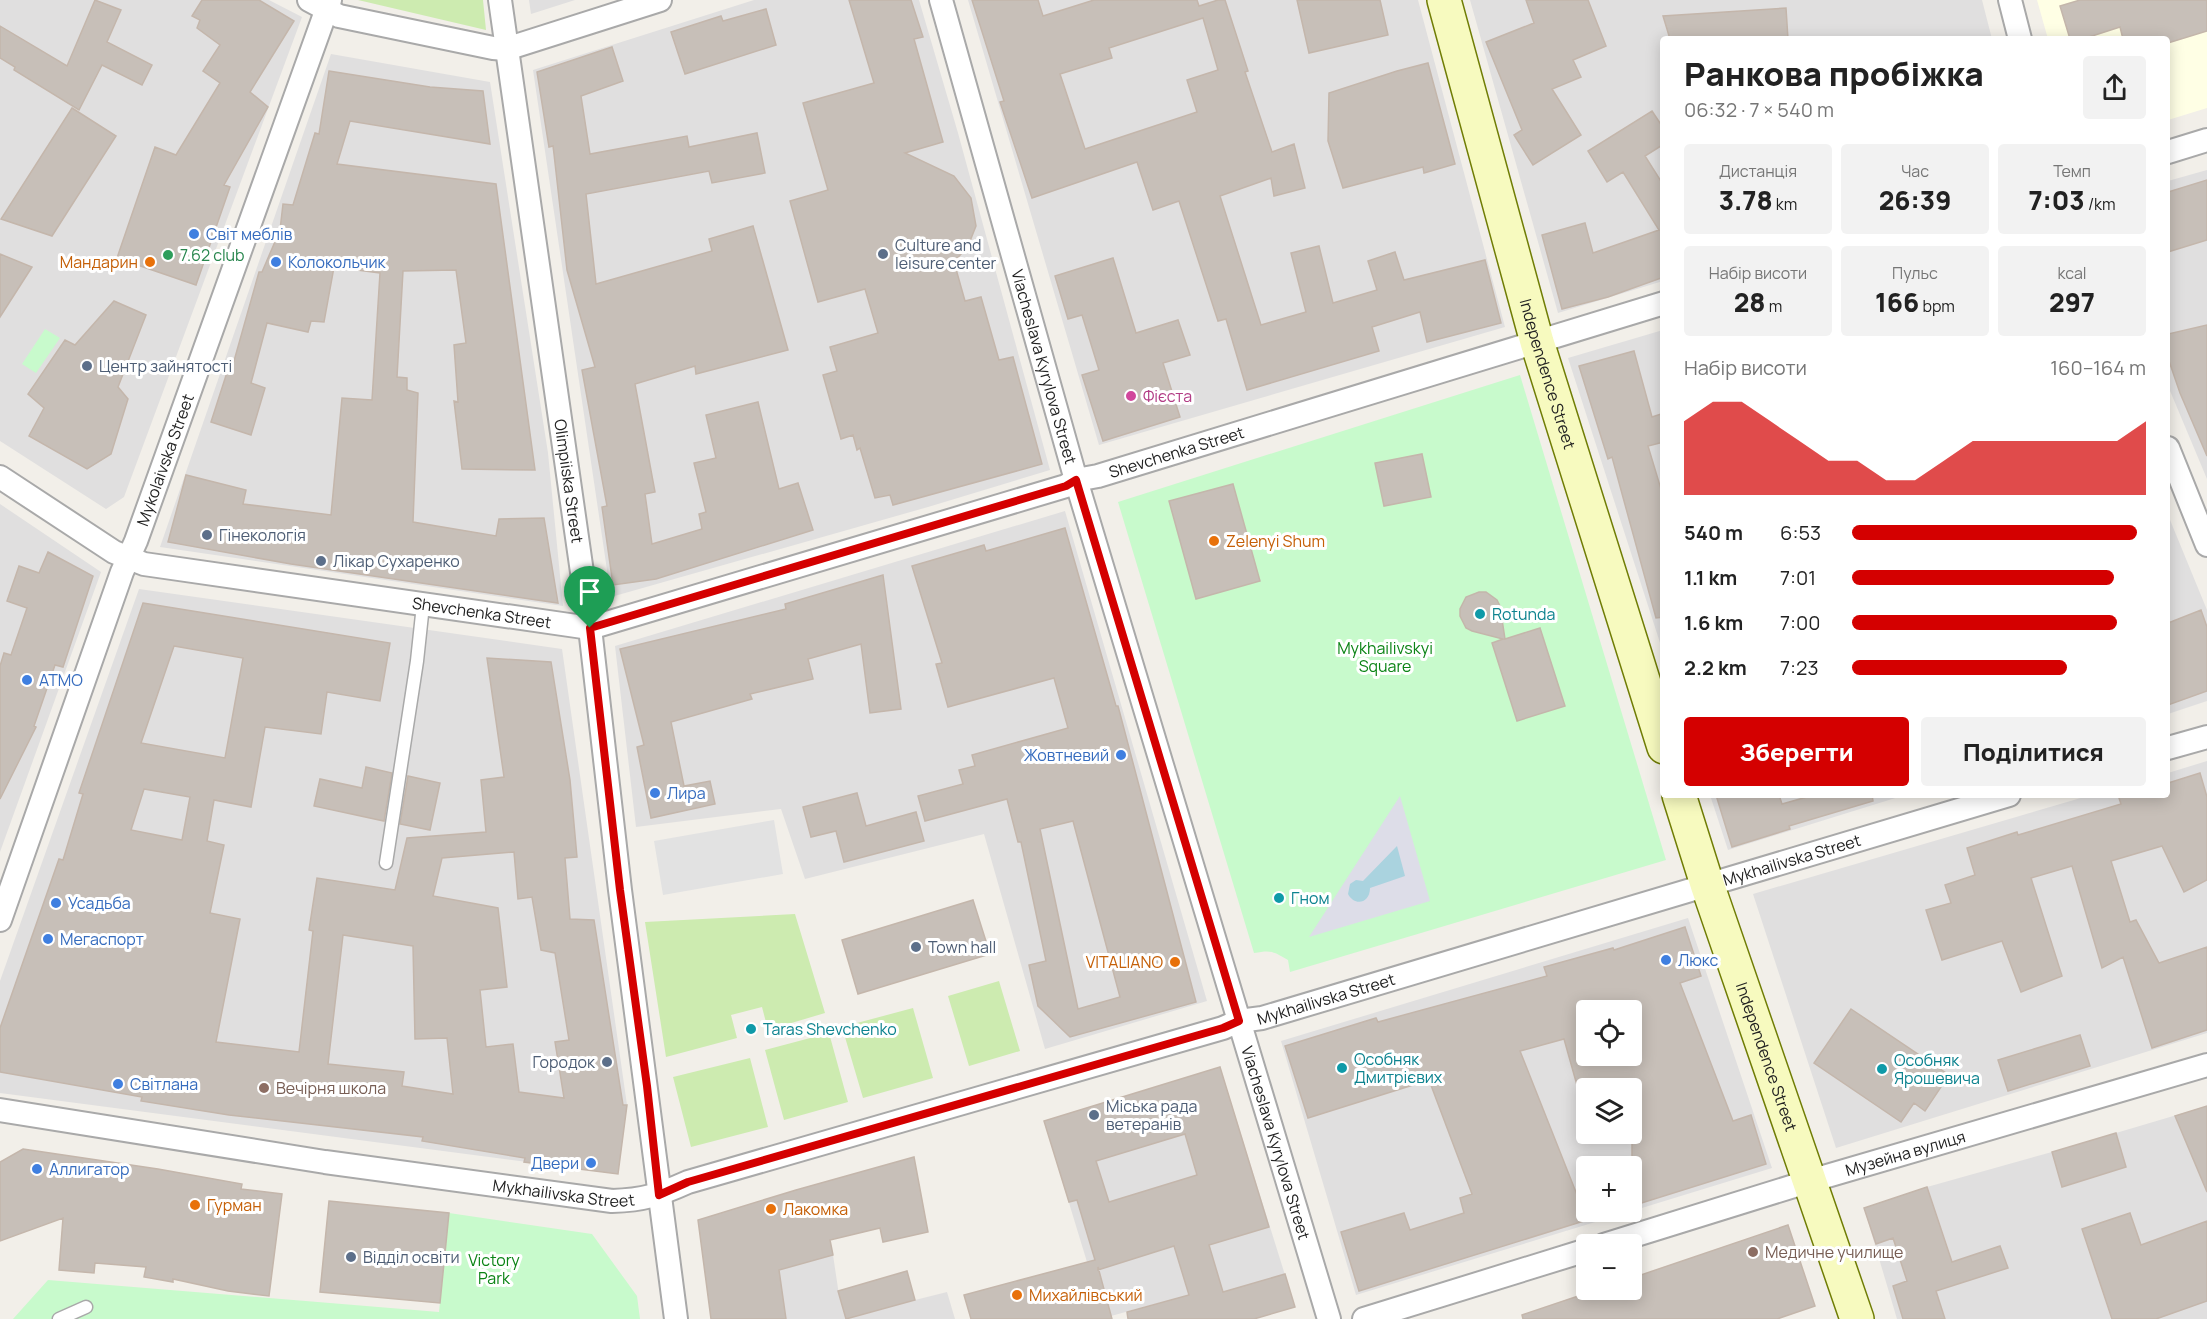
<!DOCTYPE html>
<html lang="uk">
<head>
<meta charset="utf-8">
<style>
	:root { --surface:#fff; --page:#f2f2f2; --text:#222; --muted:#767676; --accent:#d40000 }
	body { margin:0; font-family:Manrope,sans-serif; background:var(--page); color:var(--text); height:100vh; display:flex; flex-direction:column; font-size:22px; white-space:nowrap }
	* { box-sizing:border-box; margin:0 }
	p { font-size:20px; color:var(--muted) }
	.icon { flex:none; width:33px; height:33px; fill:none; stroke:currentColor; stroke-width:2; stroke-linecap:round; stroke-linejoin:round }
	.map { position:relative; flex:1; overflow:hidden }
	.details { position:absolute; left:1660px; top:36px; width:510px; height:762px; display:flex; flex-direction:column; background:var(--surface); border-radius:6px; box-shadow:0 3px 15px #0003 }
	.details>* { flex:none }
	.tools { position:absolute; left:1576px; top:1000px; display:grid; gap:12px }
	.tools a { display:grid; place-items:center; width:66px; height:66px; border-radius:6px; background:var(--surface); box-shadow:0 3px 15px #0003; font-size:30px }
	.pin { position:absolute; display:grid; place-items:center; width:51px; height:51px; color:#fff; margin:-62px -26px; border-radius:50% 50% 50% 0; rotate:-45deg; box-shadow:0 0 6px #0007 }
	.pin .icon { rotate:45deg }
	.round { display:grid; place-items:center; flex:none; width:63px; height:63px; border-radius:6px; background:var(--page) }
	.summary { display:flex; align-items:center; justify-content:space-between; height:102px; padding:0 24px }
	h1 { font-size:33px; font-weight:800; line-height:45px }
	.stats { display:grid; grid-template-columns:repeat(3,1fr); gap:9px; height:102px; padding:6px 24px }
	.stats div { display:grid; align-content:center; border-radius:6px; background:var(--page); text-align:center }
	.stats b { font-size:26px; font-weight:800 }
	.stats small { font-size:16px; font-weight:400 }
	.stats p { font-size:16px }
	.chart { height:168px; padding:12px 24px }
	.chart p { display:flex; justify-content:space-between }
	.chart svg { width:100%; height:108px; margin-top:6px; fill:var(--accent); opacity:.7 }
	.button { display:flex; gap:12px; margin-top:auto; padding:12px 24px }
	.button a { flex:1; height:69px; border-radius:6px; background:var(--accent); color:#fff; font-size:24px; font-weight:800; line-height:69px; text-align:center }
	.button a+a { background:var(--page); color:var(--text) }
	ul { padding:0 24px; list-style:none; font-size:20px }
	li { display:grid; grid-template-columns:96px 72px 1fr; align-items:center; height:45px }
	li i { height:15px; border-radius:8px; background:var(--accent) }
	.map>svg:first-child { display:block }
</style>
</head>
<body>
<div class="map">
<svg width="2207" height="1319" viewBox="0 0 2207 1319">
	<rect width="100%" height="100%" fill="#f2efe9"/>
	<path fill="#e0dfdf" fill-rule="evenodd" d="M0 0H269L302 17 124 497 106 509 0 441Z
		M529 0H575L531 14Z
		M754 0H919L958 133 1050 470 928 507 611 597 533 70Z
		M968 0H1418L1505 327 1099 445Z
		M1470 0H1982L1992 39H1664L1663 281 1558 313Z
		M331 54 490 82 548 453 563 606 160 547Z
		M2207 170V479L2168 386V181Z
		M1663 330V652L1568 358Z
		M0 504 101 572 0 852Z
		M1065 511 1207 1001 1045 1049 984 834 805 879 781 809 636 827 615 646Z
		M2168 515 2207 610V701L2168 714Z
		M139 589 562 649 627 1105 618 1174 0 1093V981Z
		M2207 761V1033L1836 1148 1753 894 2091 795H2168V773Z
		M1710 795H1905L1728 850Z
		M1688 918 1772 1168 1632 1211V1167H1587V1212H1628L1356 1295 1281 1041ZM1587 1011H1632V1056H1587ZM1587 1089H1632V1134H1587Z
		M1220 1067 1295 1307 1254 1319H1166L1162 1302 1111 1316 1096 1260 1087 1262 1044 1121Z
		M2207 1106V1319H1897L1864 1208 1927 1187 2052 1152Z
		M833 1255 839 1295 846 1319H786L783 1297 766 1301 762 1275Z
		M947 1292 955 1319H847L915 1300Z"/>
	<path fill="#ffffe5" d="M2037 0H2207V108L2168 120V39H2048Z"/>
	<path fill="#cdebb0" d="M358 0H483L486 30Z
		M795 914 825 1013 768 1030 762 1007 731 1015 737 1038 666 1057 645 922Z
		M999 981 1020 1051 969 1066 948 996Z
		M913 1008 933 1078 863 1098 842 1027Z
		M829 1033 848 1102 784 1120 765 1050Z
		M750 1058 768 1127 691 1147 673 1077Z"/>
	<path fill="#c8facc" d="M45 329 60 338 36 373 22 364Z
		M1520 375 1666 860 1290 972 1288 960C1273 951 1271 950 1254 953L1118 502Z
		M449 1213 592 1234 637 1296 640 1319H13L48 1280 439 1312Z"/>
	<path fill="#e2e2e2" d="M774 820 783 874 663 895 654 841Z"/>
	<path fill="#dddde8" d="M1400 796 1430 901 1309 937Z"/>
	<path fill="#aad3df" d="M1397 846 1405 876 1370 888C1370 903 1355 907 1348 894L1350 884 1356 880 1363 881Z"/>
	<path fill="#c7bfb8" stroke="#c4b6ab" stroke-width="1.5" fill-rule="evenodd" d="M95 0 121 10 107 42 152 65 142 85 102 65 79 110 14 70 15 67 0 58V26L67 66Z
		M202 0H259L294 21 250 92 268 107 224 185 230 187 196 285 117 258 155 147 176 155 220 83 203 71 220 45 197 28 200 20 192 16Z
		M849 0H911L923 37 914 39 943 142 905 153 954 176 971 198 976 226 968 246 954 262 965 301 981 297 999 360 1013 357 1042 464 893 505 890 495 875 498 860 448 857 450 853 435 841 439 823 375 837 371 830 347 878 333 865 289 818 302 790 201 828 190 803 103 874 83Z
		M972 0H1038L1043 16 1094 0H1197L1199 6 1218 0H1225L1248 71 1245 72 1272 152 1294 144 1305 188 1274 196 1271 178 1220 196 1261 325 1306 312 1291 253 1319 246 1333 303 1377 290 1368 261 1395 252 1404 280 1485 260 1501 323 1427 342 1420 312 1372 327 1379 351 1247 390 1226 319 1218 321 1179 201 1153 210 1137 162 1032 198 1000 102 1004 101ZM1203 18 1218 70 1187 80 1197 112 1085 149 1060 74 1112 58 1109 48Z
		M1297 0H1380L1388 35 1309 53Z
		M1526 0H1588L1606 46 1573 60 1581 77 1552 89 1581 135 1533 165 1514 135 1522 130 1486 42 1534 23Z
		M2080 0H2207V31L2168 43V39H2123L2120 27 2083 39H2070L2060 6Z
		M1786 8 1788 39H1670L1663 16Z
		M766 9 776 45 685 74 671 32 721 16 723 21Z
		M612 47 623 81 581 96 590 154 687 136 689 147 757 133 765 173 712 183 709 171 586 194 596 284 712 251 709 239 753 226 788 350 696 374 695 366 635 384 655 492 645 494 652 544 702 529 699 514 706 512 694 463 716 458 706 415 758 402 779 489 798 483 813 530 656 579 613 585 602 507 607 506 582 370 595 367 567 270 554 154 553 146 549 147 537 72Z
		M1428 63 1455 164 1424 173 1423 167 1343 188 1328 141 1329 93 1397 71Z
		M329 71 430 87 483 91 490 144 350 121 337 164 496 184 535 470 462 469 454 401 458 402 454 345 466 343 456 270 403 271 397 377 407 378V390L418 393 413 522 496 536 499 519 544 518 558 603 291 564 168 542 186 475 246 490 243 504 331 515 342 398 372 400 380 273 334 267 324 322 311 321 308 332 267 323 251 383 265 388 251 435 211 422 231 360 234 361 259 272H262L280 230 283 204 293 205 315 133 319 134Z
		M72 108 116 136 52 236 1 219Z
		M1652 111 1664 129V144L1645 156 1664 186V277L1608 297 1562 309 1542 235 1585 223 1593 253 1659 230 1623 172 1607 182 1588 151Z
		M2207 180V240L2168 252V192Z
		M0 254 32 267 0 317Z
		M1113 258 1136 333 1178 320 1190 355 1163 363 1180 417 1103 441 1082 375 1099 370 1082 315 1068 319 1055 276Z
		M114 301 146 315 118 387 128 399 111 454 87 469 29 436 44 408 28 394 65 340 75 345Z
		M2207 325V456L2180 393 2168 358V334Z
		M1634 351 1652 417 1664 413V442L1648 446 1664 499V617L1656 618 1612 457 1608 459 1579 366Z
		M1422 454 1431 497 1384 506 1375 463Z
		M1233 484 1260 581 1196 599 1169 501Z
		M1065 528 1116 706H1118L1196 1002 1070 1037 1038 1006 1029 965 1046 961 1021 842H1018L1007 799 925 821 918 796 963 784 959 770 975 766 972 755 1068 728 1054 678 948 707 936 664 942 663 912 566 984 545 986 551ZM1073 821 1120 997 1078 1009 1040 829Z
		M48 552 93 576 63 667 55 665 34 726 36 727 0 799V666L4 653 11 655 27 608 7 601 19 566 39 573Z
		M883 575 901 709 870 713 861 644 808 659 813 679 750 694 752 699 671 722 684 786 710 781 715 804 651 818 637 747 644 745 620 649 786 609 785 604Z
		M1479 592H1486L1497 600 1500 606 1505 639 1540 628 1565 706 1517 721 1492 643 1503 639 1472 631 1466 628 1460 616V609L1466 597Z
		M143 603 390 643 380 701 327 692 321 734 265 727 251 807 214 800 207 841 224 845 210 913 240 919 216 1042 299 1052 313 931 309 930 317 878 395 890 407 838 486 832 481 780 504 777 487 658 551 662 570 780 577 857 565 858 570 919 594 920 623 1105H627L618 1174 524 1162 525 1158 422 1141 423 1137 229 1115 141 1101 142 1097 0 1072V1028L59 859 63 860 83 794 79 793ZM174 646 243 658 225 758 141 743ZM144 789 190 797 182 840 131 830ZM514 852 518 899 532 897 541 950 555 953 569 1040 555 1042 564 1098 519 1092 513 1044 486 1047 480 990 507 987 498 908 433 896 442 858ZM343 935 413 946 415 1039 447 1038 453 1094 402 1086 404 1072 328 1064Z
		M2201 610 2207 627V691L2168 705V623Z
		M366 767 392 773 384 821 314 806 320 779 362 788Z
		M2200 773 2207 797V880L2184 892 2162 846 2111 861 2130 922 2136 920 2159 963 2207 947V1030L2152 1048 2123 957 2102 968 2072 866 2031 878 2062 976 2021 992 2002 941 1942 960 1926 910 1951 903 1945 885 1975 875 1967 848 2017 832 2018 835 2121 804 2118 795H2168V783Z
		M408 776 440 783 430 830 400 824Z
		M857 793 866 826 916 812 924 841 844 862 836 831 811 837 803 807Z
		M1716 795H1779L1782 804 1814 795H1872L1873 801 1789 826 1790 829 1732 847Z
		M973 900 990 954 858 994 842 940Z
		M1685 927 1701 976 1680 983 1733 1121 1751 1115 1766 1164 1632 1206V1089H1587V1095L1580 1096 1564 1039 1520 1051 1587 1220 1359 1291 1341 1232 1404 1213 1410 1230 1464 1213 1460 1198 1472 1194 1429 1080 1308 1118 1285 1046 1376 1018 1378 1022 1547 976 1544 967 1613 948 1614 950ZM1587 1011H1632V1056H1587Z
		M1851 1009 1949 1075 1925 1111 1914 1103 1901 1122 1814 1063Z
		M2080 1035 2090 1066 2008 1091 1998 1060Z
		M1220 1067 1269 1227 1209 1245 1223 1292 1285 1274 1295 1307 1254 1319H1128L1127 1312 1189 1295 1174 1246 1098 1270V1267L1112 1319H971L964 1295 1095 1260 1077 1200 1069 1202 1044 1121ZM1185 1134 1197 1175 1109 1202 1096 1161Z
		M2207 1106V1192L2175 1116Z
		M2116 1133 2126 1167 2062 1187 2052 1152Z
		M23 1149 158 1169 242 1184 241 1189 282 1194 269 1296 228 1291 173 1279V1282L144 1277 146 1267 95 1263 94 1273 59 1270 63 1218 0 1241V1162Z
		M914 1157 928 1232 883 1242 880 1228 830 1240 833 1255 779 1270 786 1319H711L698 1220 796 1190Z
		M1927 1187 1952 1262 2000 1246 2008 1268 1936 1291 1945 1319H1903L1893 1286 1907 1281 1893 1238 1876 1244 1864 1208Z
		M329 1201 449 1213 440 1303 320 1292Z
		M2130 1213 2141 1245 2207 1221V1301L2156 1319H2112L2082 1229Z
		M1788 1225 1815 1306 1777 1319H1523L1522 1315 1596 1290H1632V1278Z
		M907 1271 915 1300 846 1319 838 1291Z"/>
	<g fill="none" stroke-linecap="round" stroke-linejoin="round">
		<defs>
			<path id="lane" d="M386 863 417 661 423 605
				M59 1319 86 1307"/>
			<g id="street">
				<path d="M309 0 339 16 493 48 506 49 660 0"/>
				<path id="s1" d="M500 0 590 628 620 890 676 1319"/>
				<path id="s2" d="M941 0 1076 480 1329 1319"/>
				<path d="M2010 0 2020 39"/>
				<path d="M2168 152 2207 140"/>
				<path d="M2168 448 2207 545"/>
				<path id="s3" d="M0 477 114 552 144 564 590 628 1066 486 1076 480 1098 476 1664 303"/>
				<path d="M2168 748 2207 737"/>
				<path id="s4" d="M0 920 122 572 136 541 330 0"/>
				<path id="s5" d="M0 1110 325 1162 612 1201C644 1200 659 1195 688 1182L1223 1028 1239 1021 1262 1018 2009 795"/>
				<path id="s6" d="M1604 1245 1810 1181 2207 1065"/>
				<path d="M1364 1319 1587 1250"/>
			</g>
			<g id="secondary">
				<path id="s7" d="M1444 0 1537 342 1664 747"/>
				<path id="s8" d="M1679 795 1707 884 1857 1319"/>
			</g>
		</defs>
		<use href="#lane" stroke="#a9a9a9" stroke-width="15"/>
		<use href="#street" stroke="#a9a9a9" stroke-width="26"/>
		<use href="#secondary" stroke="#707d05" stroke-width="36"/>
		<use href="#lane" stroke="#fff" stroke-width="12"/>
		<use href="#street" stroke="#fff" stroke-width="22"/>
		<use href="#secondary" stroke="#f7fabf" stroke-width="33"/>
	</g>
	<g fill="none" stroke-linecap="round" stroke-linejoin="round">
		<defs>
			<path id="route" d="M1076 480 1239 1021 1223 1028 688 1182 659 1195 647 1086 620 890 590 628 1066 486Z"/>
		</defs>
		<use href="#route" stroke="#fff" stroke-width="12"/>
		<use href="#route" stroke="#d40000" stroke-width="8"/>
	</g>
	<g fill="#3f7fe0" stroke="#fff" stroke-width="2">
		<circle cx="194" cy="234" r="6"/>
		<circle cx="276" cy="262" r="6"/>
		<circle cx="27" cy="680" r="6"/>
		<circle cx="1121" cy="755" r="6"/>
		<circle cx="655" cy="793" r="6"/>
		<circle cx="56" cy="903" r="6"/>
		<circle cx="48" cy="939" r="6"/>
		<circle cx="1666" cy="960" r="6"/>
		<circle cx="118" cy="1084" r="6"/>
		<circle cx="591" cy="1163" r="6"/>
		<circle cx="37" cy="1169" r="6"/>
	</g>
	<g fill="#5c6f8a" stroke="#fff" stroke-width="2">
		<circle cx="883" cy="254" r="6"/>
		<circle cx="87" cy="366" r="6"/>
		<circle cx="207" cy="535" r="6"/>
		<circle cx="321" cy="561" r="6"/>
		<circle cx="916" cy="947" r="6"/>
		<circle cx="607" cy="1062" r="6"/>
		<circle cx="1094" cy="1115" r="6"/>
		<circle cx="351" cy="1257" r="6"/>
	</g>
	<circle fill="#2e9e5b" stroke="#fff" stroke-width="2" cx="168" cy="255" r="6"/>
	<g fill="#e8710a" stroke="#fff" stroke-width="2">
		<circle cx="150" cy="262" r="6"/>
		<circle cx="1214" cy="541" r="6"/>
		<circle cx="1175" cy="962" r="6"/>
		<circle cx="195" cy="1205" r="6"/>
		<circle cx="771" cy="1209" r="6"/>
		<circle cx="1017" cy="1295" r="6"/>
	</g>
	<circle fill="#d1479c" stroke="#fff" stroke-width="2" cx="1131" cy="396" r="6"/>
	<g fill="#0f9aa8" stroke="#fff" stroke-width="2">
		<circle cx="1480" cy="614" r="6"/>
		<circle cx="1279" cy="898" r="6"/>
		<circle cx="751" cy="1029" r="6"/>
		<circle cx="1342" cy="1068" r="6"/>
		<circle cx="1882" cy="1069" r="6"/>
	</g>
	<g fill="#8d6e63" stroke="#fff" stroke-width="2">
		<circle cx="264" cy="1088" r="6"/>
		<circle cx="1753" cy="1252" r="6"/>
	</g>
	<g text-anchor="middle" stroke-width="6" stroke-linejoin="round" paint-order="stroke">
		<g font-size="16" fill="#366cbe" stroke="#fff" text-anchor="start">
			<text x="206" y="240">Світ меблів</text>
			<text x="288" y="268">Колокольчик</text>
			<text x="39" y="686">АТМО</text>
			<text x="1109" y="761" text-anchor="end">Жовтневий</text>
			<text x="667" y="799">Лира</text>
			<text x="68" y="909">Усадьба</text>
			<text x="60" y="945">Мегаспорт</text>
			<text x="1678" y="966">Люкс</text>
			<text x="130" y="1090">Світлана</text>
			<text x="579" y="1169" text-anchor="end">Двери</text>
			<text x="49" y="1175">Аллигатор</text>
		</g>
		<g font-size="16" fill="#4e5e75" stroke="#fff" text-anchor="start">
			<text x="895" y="251">Culture and<tspan x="895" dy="18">leisure center</tspan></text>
			<text x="99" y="372">Центр зайнятості</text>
			<text x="219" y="541">Гінекологія</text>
			<text x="333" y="567">Лікар Сухаренко</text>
			<text x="928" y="953">Town hall</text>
			<text x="595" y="1068" text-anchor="end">Городок</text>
			<text x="1106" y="1112">Міська рада<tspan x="1106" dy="18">ветеранів</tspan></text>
			<text x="363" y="1263">Відділ освіти</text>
		</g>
		<g font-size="16" fill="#27864d" stroke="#fff" text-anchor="start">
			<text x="180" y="261">7.62 club</text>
		</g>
		<g font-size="16" fill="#c56008" stroke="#fff" text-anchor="start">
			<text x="138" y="268" text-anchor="end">Мандарин</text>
			<text x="1226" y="547">Zelenyi Shum</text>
			<text x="1163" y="968" text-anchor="end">VITALIANO</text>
			<text x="207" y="1211">Гурман</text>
			<text x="783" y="1215">Лакомка</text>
			<text x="1029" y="1301">Михайлівський</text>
		</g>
		<g font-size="16" fill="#222" stroke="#fff">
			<text dy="6" stroke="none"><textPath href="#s2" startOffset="381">Viacheslava Kyrylova Street</textPath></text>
			<text dy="6" stroke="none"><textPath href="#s7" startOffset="388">Independence Street</textPath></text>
			<text dy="6" stroke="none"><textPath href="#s3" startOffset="1232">Shevchenka Street</textPath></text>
			<text dy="6" stroke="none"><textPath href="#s4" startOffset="489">Mykolaivska Street</textPath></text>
			<text dy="6" stroke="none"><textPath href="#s1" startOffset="486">Olimpiiska Street</textPath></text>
			<text dy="6" stroke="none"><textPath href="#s3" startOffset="510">Shevchenka Street</textPath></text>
			<text dy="6" stroke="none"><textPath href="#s5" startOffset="1848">Mykhailivska Street</textPath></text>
			<text dy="6" stroke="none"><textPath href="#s5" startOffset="1362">Mykhailivska Street</textPath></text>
			<text dy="6" stroke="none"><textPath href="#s8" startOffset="276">Independence Street</textPath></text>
			<text dy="6" stroke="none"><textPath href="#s2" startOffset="1191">Viacheslava Kyrylova Street</textPath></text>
			<text dy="6" stroke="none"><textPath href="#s6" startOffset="315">Музейна вулиця</textPath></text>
			<text dy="6" stroke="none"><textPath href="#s5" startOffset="570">Mykhailivska Street</textPath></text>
		</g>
		<g font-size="16" fill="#b23c85" stroke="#fff" text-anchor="start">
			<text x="1143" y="402">Фієста</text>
		</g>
		<g font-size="16" fill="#0d838f" stroke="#fff" text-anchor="start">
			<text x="1492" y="620">Rotunda</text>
			<text x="1291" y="904">Гном</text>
			<text x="763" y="1035">Taras Shevchenko</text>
			<text x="1354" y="1065">Особняк<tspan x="1354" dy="18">Дмитрієвих</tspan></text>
			<text x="1894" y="1066">Особняк<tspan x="1894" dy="18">Ярошевича</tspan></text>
		</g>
		<g font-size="16" fill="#0c8416" stroke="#fff">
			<text x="1385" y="654">Mykhailivskyi<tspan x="1385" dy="18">Square</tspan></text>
			<text x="494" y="1266">Victory<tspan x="494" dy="18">Park</tspan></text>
		</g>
		<g font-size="16" fill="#785e54" stroke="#fff" text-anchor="start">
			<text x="276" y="1094">Вечірня школа</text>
			<text x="1765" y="1258">Медичне училище</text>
		</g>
	</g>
</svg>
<div class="tools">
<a><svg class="icon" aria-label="locate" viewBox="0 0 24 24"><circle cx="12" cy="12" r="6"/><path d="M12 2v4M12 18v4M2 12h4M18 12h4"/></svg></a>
<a><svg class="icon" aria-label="layers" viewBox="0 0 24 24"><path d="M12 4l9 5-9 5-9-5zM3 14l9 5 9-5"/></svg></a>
<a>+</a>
<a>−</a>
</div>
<div class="pin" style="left:590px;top:628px;background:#1e9e55"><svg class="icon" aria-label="arrive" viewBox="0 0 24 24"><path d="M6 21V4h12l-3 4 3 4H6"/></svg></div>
<section class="details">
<div class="summary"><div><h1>Ранкова пробіжка</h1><p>06:32 · 7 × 540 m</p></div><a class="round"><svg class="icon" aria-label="share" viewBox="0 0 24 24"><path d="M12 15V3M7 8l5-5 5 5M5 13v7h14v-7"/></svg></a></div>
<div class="stats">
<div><p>Дистанція</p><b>3.78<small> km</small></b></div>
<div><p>Час</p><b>26:39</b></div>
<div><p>Темп</p><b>7:03<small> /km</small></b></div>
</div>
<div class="stats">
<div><p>Набір висоти</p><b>28<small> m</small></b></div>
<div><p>Пульс</p><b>166<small> bpm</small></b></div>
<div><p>kcal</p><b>297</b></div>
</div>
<div class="chart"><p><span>Набір висоти</span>160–164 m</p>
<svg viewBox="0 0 160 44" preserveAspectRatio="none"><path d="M0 44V14L10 6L20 6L30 14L40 22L50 30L60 30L70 38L80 38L90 30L100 22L110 22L120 22L130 22L140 22L150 22L160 14V44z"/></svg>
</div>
<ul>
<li><b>540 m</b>6:53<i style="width:97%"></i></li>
<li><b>1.1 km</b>7:01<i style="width:89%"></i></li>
<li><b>1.6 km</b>7:00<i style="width:90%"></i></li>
<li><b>2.2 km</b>7:23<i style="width:73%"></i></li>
</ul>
<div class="button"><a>Зберегти</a><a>Поділитися</a></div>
</section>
</div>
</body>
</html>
